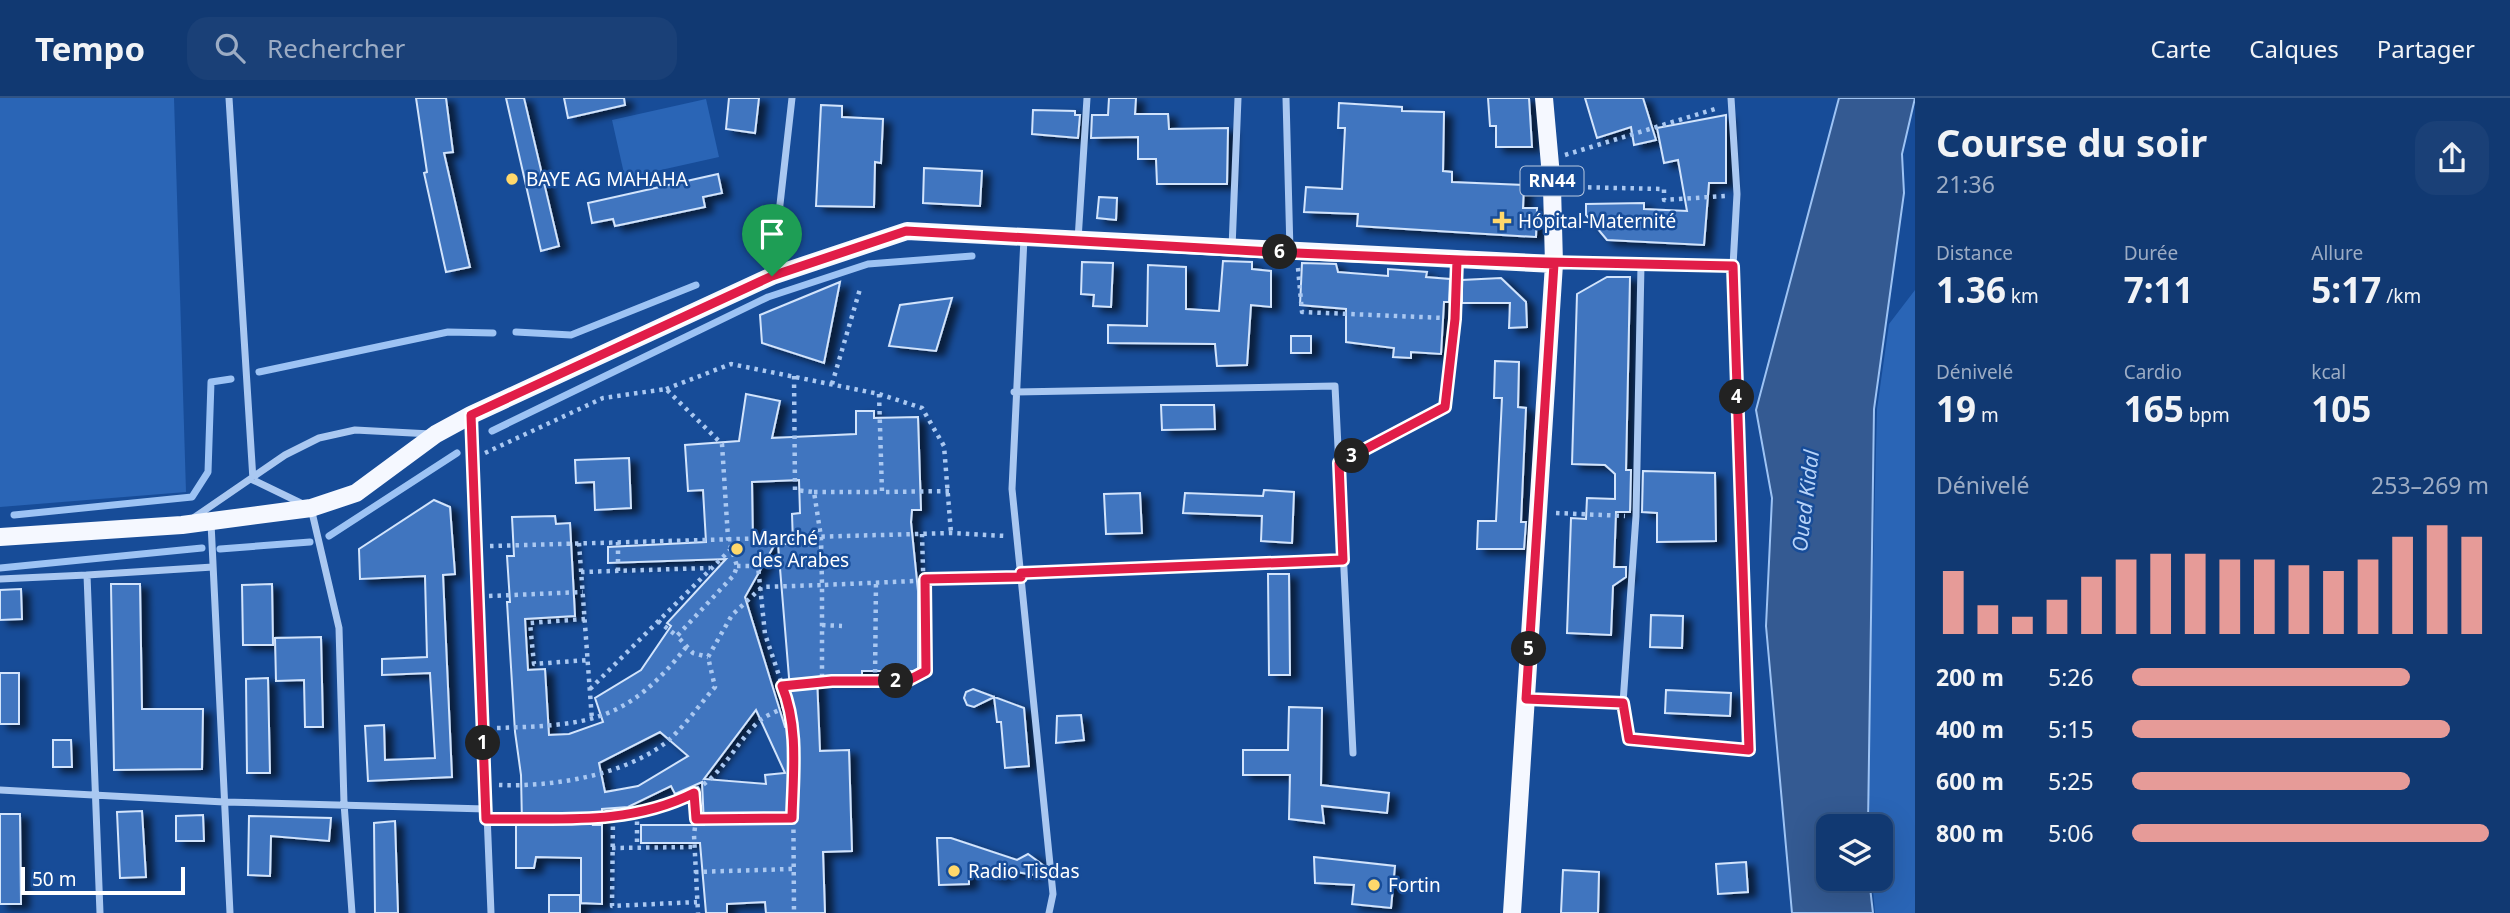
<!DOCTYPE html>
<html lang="fr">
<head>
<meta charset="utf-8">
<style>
	:root { --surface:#113972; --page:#1a4077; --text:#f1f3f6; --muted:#9cacc4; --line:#305384; --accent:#e69b98 }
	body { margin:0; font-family:"Noto Sans",sans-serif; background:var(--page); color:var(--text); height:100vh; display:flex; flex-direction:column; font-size:26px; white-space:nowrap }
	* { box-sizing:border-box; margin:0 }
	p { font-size:23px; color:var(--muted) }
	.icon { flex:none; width:38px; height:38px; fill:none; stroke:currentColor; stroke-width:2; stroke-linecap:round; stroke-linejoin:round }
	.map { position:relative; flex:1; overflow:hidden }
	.side { display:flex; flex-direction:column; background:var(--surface); width:595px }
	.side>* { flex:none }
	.controls { position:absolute; left:1816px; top:716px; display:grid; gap:14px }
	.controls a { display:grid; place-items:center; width:77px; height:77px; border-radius:14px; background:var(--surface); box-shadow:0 7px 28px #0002,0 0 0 2px var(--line); font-size:35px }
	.scale { position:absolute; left:21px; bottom:18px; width:164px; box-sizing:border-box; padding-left:7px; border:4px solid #fff; border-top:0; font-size:19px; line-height:24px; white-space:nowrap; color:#fff; -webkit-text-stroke:5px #174c98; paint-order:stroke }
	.pin { position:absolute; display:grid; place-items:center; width:60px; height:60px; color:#fff; margin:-72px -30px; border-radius:50% 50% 50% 0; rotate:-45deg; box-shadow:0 0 7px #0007 }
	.pin .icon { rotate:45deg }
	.km { position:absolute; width:35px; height:35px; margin:-18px; border-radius:50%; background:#222; color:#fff; font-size:19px; line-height:35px; text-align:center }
	.round { display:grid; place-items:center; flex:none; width:74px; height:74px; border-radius:21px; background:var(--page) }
	.head { display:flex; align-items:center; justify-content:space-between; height:119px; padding:0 21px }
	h1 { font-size:38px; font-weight:700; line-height:52px }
	.metrics { display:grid; grid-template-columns:repeat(3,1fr); gap:10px; height:119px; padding:7px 21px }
	.metrics div { display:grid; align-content:center }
	.metrics b { font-size:35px; font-weight:700 }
	.metrics small { font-size:19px; font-weight:400 }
	.metrics p { font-size:19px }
	.chart { height:196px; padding:14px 21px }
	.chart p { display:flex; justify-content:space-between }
	.chart svg { width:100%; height:126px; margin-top:7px; stroke:var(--accent); stroke-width:6 }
	ul { padding:0 21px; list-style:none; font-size:23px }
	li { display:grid; grid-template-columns:112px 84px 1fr; align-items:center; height:52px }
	li i { height:18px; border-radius:9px; background:var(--accent) }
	header { display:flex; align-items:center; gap:42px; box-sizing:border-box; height:98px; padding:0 35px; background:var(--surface); border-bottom:2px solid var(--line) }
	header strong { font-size:33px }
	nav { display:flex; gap:38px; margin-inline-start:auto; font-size:24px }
	.search { width:490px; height:63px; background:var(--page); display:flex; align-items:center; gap:18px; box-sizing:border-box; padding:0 24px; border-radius:21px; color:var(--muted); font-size:26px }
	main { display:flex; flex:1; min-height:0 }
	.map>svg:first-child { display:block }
</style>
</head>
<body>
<header>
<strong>Tempo</strong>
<div class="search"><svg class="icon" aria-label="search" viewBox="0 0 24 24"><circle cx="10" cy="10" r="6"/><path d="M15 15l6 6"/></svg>Rechercher</div>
<nav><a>Carte</a><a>Calques</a><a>Partager</a></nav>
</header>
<main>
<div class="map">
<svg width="1915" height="815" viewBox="0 0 1915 815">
	<defs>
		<filter id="shadow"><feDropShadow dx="8" dy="4.5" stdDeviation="3.5" flood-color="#0009"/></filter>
	</defs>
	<rect width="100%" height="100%" fill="#174c98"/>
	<path fill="#2a65b6" d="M0 0H174L186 394 0 409Z
		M706 1 719 59 625 80 612 22Z
		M1915 192V815H1875L1872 781 1881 780V728H1870L1868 671 1877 311 1889 226Z"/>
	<path fill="#345a92" stroke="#9dc3f4" stroke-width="2" d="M1839 0H1915L1902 56 1904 95 1874 311 1868 728H1829V780L1869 781 1873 815H1792L1766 528 1772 400 1756 312Z"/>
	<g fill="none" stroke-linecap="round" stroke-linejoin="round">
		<path stroke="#9dc3f4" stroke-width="7" d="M516 234 571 237 696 187
			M259 274 448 234 493 235
			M492 333 768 199 868 166 972 158
			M14 417 192 399 208 374 211 284 231 281
			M329 438 457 355
			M220 451 310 444
			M0 470 202 450"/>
	</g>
	<path fill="#4075bf" stroke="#d2e4fc" stroke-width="2" fill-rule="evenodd" filter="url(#shadow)" d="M416 0H446L453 54 444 55 470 169 446 174 424 75 427 74Z
		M506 0H524L559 148 541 153Z
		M564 0H624L625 7 568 20Z
		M729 0H759L755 35 726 31Z
		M1109 0H1136L1135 16H1168L1169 31 1228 30 1227 86H1157L1156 61H1138V39L1091 40 1092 17H1108Z
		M1488 0H1529L1532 49H1496V28H1490Z
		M1585 0H1643L1656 42 1634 47 1631 29 1597 40Z
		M1339 5 1402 9V13L1444 14 1443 73 1452 74V84L1524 87 1523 110H1537L1536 139 1357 128 1358 116 1304 114 1306 89 1342 91 1345 30H1338Z
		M821 7 842 8V19L883 21 881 65 875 64 874 109 816 108Z
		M1033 12 1075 13V17H1080L1078 40 1032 36Z
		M1726 17V85H1709L1704 147 1607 142 1586 117V106L1644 105V111L1687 113 1678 62 1664 65 1657 30Z
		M924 70 982 73 980 108 923 105Z
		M718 76 722 95 703 99 705 109 615 128 613 121 592 125 588 105Z
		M1099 99 1117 100 1116 122 1097 120Z
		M1223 163 1252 164V171L1271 173V209L1251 207 1247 267 1217 268 1215 246 1108 245V227L1147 228 1148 167 1186 169V211L1219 213Z
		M1082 164 1113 165 1111 209 1093 208 1094 197 1081 196Z
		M1302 165 1336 166 1338 174 1388 178V171L1427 174 1426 179 1450 181 1449 204H1444L1441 256 1411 254V260L1393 259 1394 250 1346 244V211L1300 207Z
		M1607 179H1630L1626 372H1631L1630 414H1616L1614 469H1626V479L1613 488 1611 537 1567 535 1571 420 1586 421 1587 400 1615 401V376L1605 367 1572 366 1577 196Z
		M1501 180 1526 204 1527 229 1509 230 1510 205H1462V182Z
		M840 184 824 265 762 245 760 217Z
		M952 200 936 253 889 248 900 207Z
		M1291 238H1311V255H1291Z
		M1495 263 1519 264 1518 309 1526 310 1521 424H1526L1524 451H1477L1478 423H1496L1502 300H1494Z
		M746 296 780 303 772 340 856 336V313H874V320L918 319 921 412H912L911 424 918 493V573H862V582L817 579 820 653 849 652 852 753 823 754 825 815H766L765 804 727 806V815H706L700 745H641V727H704L702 684 675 696 671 688 628 709 602 711V722L592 727H602V806L581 805V760L536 759 534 770H516V726H522L521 677 515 634 507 504H510L507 458H514L512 419 555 418 556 426 570 425 575 518 525 521 528 572 545 571 549 637 569 636 603 624 595 600 641 572 671 528 667 525 726 461 608 465V449L706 444 703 392 688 393 685 347 739 343ZM799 382 800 415 792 416 793 446H778L793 628 785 629 745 499 775 446 753 447 752 384ZM756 612 785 675 765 677 766 686 704 681ZM660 634 688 658 638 688 605 694 599 665Z
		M1161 307H1214L1215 331 1162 332Z
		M629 360 631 410 595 412 594 384 576 385 575 362Z
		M1643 373 1715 375 1716 443 1657 444V415L1642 414Z
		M1264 392 1294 394 1292 445 1261 443 1262 418 1183 415 1185 395 1263 398Z
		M1140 395 1142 435 1106 436 1104 396Z
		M434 402 450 409 455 476 443 477 452 679 368 683 365 628 384 627 385 662 435 660 430 575 382 577V561L427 559 425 478 360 481 359 451Z
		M1268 476H1289L1290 577H1269Z
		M111 486H140L142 611H203L202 671 114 672Z
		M272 486 273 547H243L242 487Z
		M21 491 22 521 0 522V492Z
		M1651 517 1683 518 1682 550 1650 549Z
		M321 539 323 629H305L304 582 276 583 275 540Z
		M0 575H19V626H0Z
		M268 580 270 675H247L246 581Z
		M973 591 1024 610 1029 668 1005 670 1001 624H997L994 599 974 609 967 607 964 600 966 594Z
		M1666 592 1731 595 1730 618 1665 615Z
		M1289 609 1322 610 1321 687 1389 695 1387 715 1322 708 1324 725 1289 721 1290 677H1243V652H1288Z
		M1081 617 1084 642 1056 645 1057 618Z
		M53 642H71L72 669H53Z
		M142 713 146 779 120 780 117 714Z
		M0 716H20L21 806H0Z
		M203 717 204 743H176V718Z
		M249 718 331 720 329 743 271 738 270 778 248 777Z
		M395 723 398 815H375L374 725Z
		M937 740H951L1017 762 1028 756 1043 767 1033 777 1011 773 999 780 969 769V786L939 787Z
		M1314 759 1395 768 1391 810 1352 806 1354 787 1315 785Z
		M1746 764 1748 794 1718 796 1716 766Z
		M1563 772 1599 774 1598 815H1561Z
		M549 797H580V815H549Z"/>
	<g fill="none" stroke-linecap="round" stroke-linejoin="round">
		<path stroke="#aac8f1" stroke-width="4.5" stroke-dasharray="3.5 5" stroke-linecap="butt" d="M1565 57 1718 10
			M1571 89 1664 91V102L1725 98
			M1298 170 1302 214 1444 220
			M794 278 795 392 814 394 821 439 822 487 1009 479
			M832 286 860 191
			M666 291 731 266 879 296 922 310 944 348 951 435
			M879 296 882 394 950 393
			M485 355 603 300 666 291 722 346 728 440 737 468 734 477 677 538 693 555 708 559
			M814 394H882
			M1556 415 1625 418
			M618 444V473
			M579 445 592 622
			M490 448 951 435 1006 438
			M737 468H758L765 536 789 607 793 661 794 815
			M581 474 710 470
			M489 498 583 494
			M585 521 530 525 534 566 588 562
			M658 523 677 538
			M822 527 842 528
			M875 583 876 483
			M782 588 832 583H907L926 573 922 436
			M590 591 731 451
			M497 630C590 627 627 624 687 548
			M499 687C552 689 621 678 664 646 683 631 699 607 715 589L708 559 732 517 762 489 822 487V584
			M694 695 696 721 792 720
			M637 715V749
			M613 720 612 808 697 804
			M498 721C568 720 652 731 709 682 727 666 739 643 757 625 765 617 779 613 789 607
			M696 721 694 737 698 815
			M612 750 694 749
			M695 774 792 771"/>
		<path stroke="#aac8f1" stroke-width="7" d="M229 0 253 382 311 410 339 530 344 705 352 815
			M1286 0 1290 153
			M1024 140 1012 391 1053 796 1049 815
			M1078 142 1087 0
			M1232 150 1238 0
			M1555 166 1733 168
			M772 177 792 0
			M1014 294 1335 288 1353 655
			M471 319 491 815
			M1339 365 1445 308 1455 221 1457 162
			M192 421 285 357 319 340 355 332 431 336
			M211 425 230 815
			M1021 475 1343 462
			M0 481 87 477
			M1527 601 1623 605 1636 418 1641 167
			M1623 605 1629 641 1749 652 1733 168 1737 96 1731 0
			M0 692 224 704 486 711
			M100 815 87 477 213 469"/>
		<path stroke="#f5f8ff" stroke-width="18" d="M0 439 182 427 311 410 356 395 436 336 471 317 772 178 907 133 1554 166
			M1512 815 1554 166 1552 89 1544 0"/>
	</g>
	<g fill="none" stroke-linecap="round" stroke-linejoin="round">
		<defs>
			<path id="route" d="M772 178 471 317 486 721C557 720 629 728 694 695L696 721 792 720C793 677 799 629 782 588L832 583H907L926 573 925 481 1021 479V475L1343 462 1339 365 1445 309 1455 221 1457 162 1733 168 1749 652 1629 641 1623 605 1526 601 1554 166 1296 155H1290L906 133 772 178"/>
		</defs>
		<use href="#route" stroke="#fff" stroke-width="14"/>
		<use href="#route" stroke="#e11d48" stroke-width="9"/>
	</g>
	<g fill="#ffd86b" stroke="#174c98" stroke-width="2.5">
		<circle cx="512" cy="81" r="7"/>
		<path d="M1498.5 112.5h7v7h7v7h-7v7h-7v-7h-7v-7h7z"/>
		<circle cx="737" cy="451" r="7"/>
		<circle cx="954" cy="773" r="7"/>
		<circle cx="1374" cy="787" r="7"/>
	</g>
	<g text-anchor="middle" stroke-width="5" stroke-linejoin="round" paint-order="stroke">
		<rect fill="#174c98" stroke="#b9c9e0" stroke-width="2" x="1520.5" y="68.5" width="63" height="29" rx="5"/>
		<g font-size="18" font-weight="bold" fill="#fff">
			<text x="1552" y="89">RN44</text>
		</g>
		<g font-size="19" fill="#fff" stroke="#174c98" text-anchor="start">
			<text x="526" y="88">BAYE AG MAHAHA</text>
			<text x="1518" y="130">Hópital-Maternité</text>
			<text x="751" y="447">Marché<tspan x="751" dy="22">des Arabes</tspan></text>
			<text x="968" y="780">Radio Tisdas</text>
			<text x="1388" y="794">Fortin</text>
		</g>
		<g font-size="21" font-style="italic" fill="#b7d3f8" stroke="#174c98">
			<text transform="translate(1806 403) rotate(-83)" y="7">Oued Kidal</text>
		</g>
	</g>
</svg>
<div class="controls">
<a><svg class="icon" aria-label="layers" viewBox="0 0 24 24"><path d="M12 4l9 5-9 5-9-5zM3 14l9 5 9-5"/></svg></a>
</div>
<div class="scale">50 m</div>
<div class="pin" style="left:772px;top:178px;background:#1e9e55"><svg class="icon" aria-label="arrive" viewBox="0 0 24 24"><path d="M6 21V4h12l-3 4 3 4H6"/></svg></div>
<b class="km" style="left:483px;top:645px">1</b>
<b class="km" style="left:896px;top:583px">2</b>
<b class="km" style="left:1352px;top:358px">3</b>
<b class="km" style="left:1737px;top:299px">4</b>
<b class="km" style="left:1529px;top:551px">5</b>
<b class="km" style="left:1280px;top:154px">6</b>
</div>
<section class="side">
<div class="head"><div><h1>Course du soir</h1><p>21:36</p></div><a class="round"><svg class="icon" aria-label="share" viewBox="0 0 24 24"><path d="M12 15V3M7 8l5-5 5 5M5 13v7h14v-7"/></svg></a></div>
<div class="metrics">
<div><p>Distance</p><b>1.36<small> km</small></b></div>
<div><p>Durée</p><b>7:11</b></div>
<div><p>Allure</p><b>5:17<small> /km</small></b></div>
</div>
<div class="metrics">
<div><p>Dénivelé</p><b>19<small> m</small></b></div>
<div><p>Cardio</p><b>165<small> bpm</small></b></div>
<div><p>kcal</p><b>105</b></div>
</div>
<div class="chart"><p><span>Dénivelé</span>253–269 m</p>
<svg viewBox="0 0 160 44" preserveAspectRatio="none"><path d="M5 44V22M15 44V34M25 44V38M35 44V32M45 44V24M55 44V18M65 44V16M75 44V16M85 44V18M95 44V18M105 44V20M115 44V22M125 44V18M135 44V10M145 44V6M155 44V10"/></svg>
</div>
<ul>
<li><b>200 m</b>5:26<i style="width:78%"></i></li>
<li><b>400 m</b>5:15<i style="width:89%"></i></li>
<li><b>600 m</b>5:25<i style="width:78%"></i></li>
<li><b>800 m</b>5:06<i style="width:100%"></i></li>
</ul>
</section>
</main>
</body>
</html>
